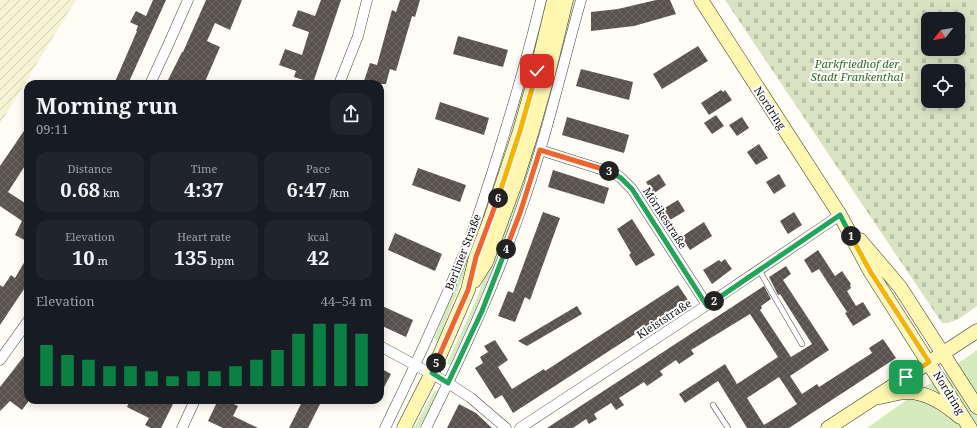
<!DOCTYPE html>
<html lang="en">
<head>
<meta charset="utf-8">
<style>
	:root { --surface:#171b24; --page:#20242c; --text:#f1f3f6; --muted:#9ea1a6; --accent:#0b8043 }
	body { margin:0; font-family:"Noto Serif",serif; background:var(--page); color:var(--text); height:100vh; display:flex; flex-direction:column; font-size:15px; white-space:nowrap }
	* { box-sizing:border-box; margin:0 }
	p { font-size:13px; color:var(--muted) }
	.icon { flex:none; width:22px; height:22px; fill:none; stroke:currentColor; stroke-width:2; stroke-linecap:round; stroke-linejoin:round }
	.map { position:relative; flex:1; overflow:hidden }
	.side { position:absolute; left:24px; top:80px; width:360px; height:324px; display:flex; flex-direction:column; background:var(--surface); border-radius:12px; box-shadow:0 2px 10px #0003 }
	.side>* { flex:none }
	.needle { width:26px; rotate:239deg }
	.tools { position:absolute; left:921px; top:12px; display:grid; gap:8px }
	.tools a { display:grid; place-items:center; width:44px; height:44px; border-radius:8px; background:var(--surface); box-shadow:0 2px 10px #0003; font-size:20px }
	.pin { position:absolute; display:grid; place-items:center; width:34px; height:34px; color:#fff; margin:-17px; border-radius:8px; box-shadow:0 2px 6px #0006 }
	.km { position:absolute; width:20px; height:20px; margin:-10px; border-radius:50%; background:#222; color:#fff; font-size:11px; line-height:20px; text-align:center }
	.round { display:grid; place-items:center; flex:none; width:42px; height:42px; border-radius:12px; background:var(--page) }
	.overview { display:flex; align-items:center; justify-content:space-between; height:68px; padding:0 12px }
	h1 { font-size:22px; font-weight:700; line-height:30px }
	.metrics { display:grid; grid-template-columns:repeat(3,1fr); gap:6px; height:68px; padding:4px 12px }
	.metrics div { display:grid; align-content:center; border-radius:10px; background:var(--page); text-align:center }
	.metrics b { font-size:20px; font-weight:700 }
	.metrics small { font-size:11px; font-weight:400 }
	.metrics p { font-size:11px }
	.chart { height:112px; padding:8px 12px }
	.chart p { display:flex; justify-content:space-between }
	.chart svg { width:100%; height:72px; margin-top:4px; stroke:var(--accent); stroke-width:6 }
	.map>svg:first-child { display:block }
</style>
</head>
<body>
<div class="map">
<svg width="977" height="428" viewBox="0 0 977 428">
	<defs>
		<pattern id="farmland-furrows" width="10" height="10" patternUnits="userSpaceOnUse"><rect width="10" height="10" fill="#f6f3d4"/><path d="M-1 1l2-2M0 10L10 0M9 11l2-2" fill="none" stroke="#d2cfb5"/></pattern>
		<pattern id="cemetery-stones" width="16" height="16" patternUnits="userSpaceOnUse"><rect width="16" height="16" fill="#d9e3c4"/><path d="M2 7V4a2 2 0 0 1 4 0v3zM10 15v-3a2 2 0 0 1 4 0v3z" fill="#b9c2a7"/></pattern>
		<pattern id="building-cross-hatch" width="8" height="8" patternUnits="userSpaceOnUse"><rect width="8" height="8" fill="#5a524d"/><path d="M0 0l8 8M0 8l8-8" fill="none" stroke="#6d6662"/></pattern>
	</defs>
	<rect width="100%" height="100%" fill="#fffdf5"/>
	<path fill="url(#farmland-furrows)" d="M0 0H76L0 124Z"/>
	<path fill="#d5ebbd" d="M546 0H550L498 188 438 341 434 339 495 186 533 55Z
		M571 0H575C557 69 541 140 516 208 497 261 475 314 450 365H448L447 363 476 300 497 244Z
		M977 350V428H867Z
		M437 390 440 393 419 428H414L434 391Z"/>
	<path fill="url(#cemetery-stones)" fill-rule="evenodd" d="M725 0H977V306C967 313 955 324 942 323ZM928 19H958V49H928ZM928 71H958V101H928Z"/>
	<path fill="url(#building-cross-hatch)" fill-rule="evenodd" d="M153 0H166L128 84H114L137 31H136L138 26 130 22 136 11 146 16Z
		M206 0H242L230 30 215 23 207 41 220 47 204 84H166L182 52H183Z
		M321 0H341L313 83 294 77 296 71 279 65 285 49 302 55 309 32 292 26 298 10 315 16Z
		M400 0H420L415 17 412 16 396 71 390 69 386 84H363L370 63 377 65 392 10 396 12Z
		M656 0H670L676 14 634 26 591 31V12L618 9Z
		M458 36 508 50 503 67 453 54Z
		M698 46 708 61 662 89 653 74Z
		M581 69 633 82 629 100 576 86Z
		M721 90 723 92 725 90 732 100 709 115 701 103Z
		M440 102 489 118 484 135 435 119Z
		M716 115 724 126 712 134 704 123Z
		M567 117 629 135 624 153 562 135Z
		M742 117 749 128 737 136 729 125Z
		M28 125V161L8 192 28 205V242L15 235 22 221 0 206V166Z
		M759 144 768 158 756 165 747 152Z
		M418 168 466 185 460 202 412 185Z
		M553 170 609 188 604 204 548 187Z
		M659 174 666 185 653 194 646 182Z
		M779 174 786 186 774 194 766 182Z
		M678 200 685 211 670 220 663 209Z
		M543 212 560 218 530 300 525 297 515 322 498 316 508 291 513 293Z
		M794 212 802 225 788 234 780 221Z
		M632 219 655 255 636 266 629 255 631 253 617 229Z
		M704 222 712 236 690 250 681 237Z
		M395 233 442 254 435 271 388 250Z
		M818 250 835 276 842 271 851 284 850 285 851 288 847 291 856 306 863 302 871 315 853 326 845 313 847 312 819 269 812 273 804 260Z
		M28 256V283L0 325V285L3 287 11 275 15 278Z
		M725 259 732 269 712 284 703 270 719 260 721 262Z
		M786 266 791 274 783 280 829 350 790 376 802 394 817 384 819 387 872 353 869 348 883 339 896 358 789 428H747L718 381 685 403 679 394 725 364 737 384 778 357 750 314 691 350 694 354 679 364 676 360 660 371 663 375 647 386 644 382 619 398 624 405 616 410 611 403 594 414 597 419 589 424 586 419 573 428H547L764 286 771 299 761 306 762 308 760 310 791 357 812 344 780 294 778 295 769 277ZM779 377 797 404 764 425 747 398Z
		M678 285 688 300 513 413 502 395 495 399 475 368 483 363 480 357 488 352 484 346 495 340 508 360 498 367 512 389 544 369 545 371Z
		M380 305 413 320 406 337 380 325Z
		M577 306 582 314 527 346 518 341Z
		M28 351V402L22 410 10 401 0 411V387Z
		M380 368 391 374 380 395Z
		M130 400H175L161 428H151L145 425 149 418 127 407Z
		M218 400H225L238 406 233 416 258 428H223L208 421Z
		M303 400H322L308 428H289Z
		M459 404 476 413 492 428H447Z"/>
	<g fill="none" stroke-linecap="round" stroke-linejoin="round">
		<defs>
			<path id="lane" d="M759 270 802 344
				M713 405 728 428"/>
			<path id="street" d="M150 84 169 43 188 0
				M339 84 358 36 367 0
				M540 150 616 174 621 178 632 189 707 305
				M380 346 448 383 471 398 506 428
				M0 360 28 321
				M182 428 195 400
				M385 428C414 369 441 309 466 249 478 218 488 186 498 154 514 103 529 52 541 0
				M426 428C461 357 494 287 520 212 545 143 561 71 581 0
				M520 428 707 305 840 215"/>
			<path id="secondary" d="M701 0 840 215 870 271 970 428
				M860 240 900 287 977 407
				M474 281 486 262 517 178 531 134 548 74 566 0
				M880 397C889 395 899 392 908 392 927 392 946 405 960 417
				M404 428 432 373 468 290 476 257 491 218 520 131 537 71 554 0
				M828 428 977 331"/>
		</defs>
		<use href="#lane" stroke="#444" stroke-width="6"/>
		<use href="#street" stroke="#444" stroke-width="11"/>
		<use href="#secondary" stroke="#333" stroke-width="15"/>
		<use href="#lane" stroke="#fff" stroke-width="5"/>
		<use href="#street" stroke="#fff" stroke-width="10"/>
		<use href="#secondary" stroke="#fff6b0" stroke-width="14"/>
	</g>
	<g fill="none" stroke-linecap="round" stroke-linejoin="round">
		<defs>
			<path id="split-1" d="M851 236 870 271 929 362 906 377"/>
			<path id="split-2" d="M714 301 840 215 851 236"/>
			<path id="split-3" d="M609 171 621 178 632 189 707 306 714 301"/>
			<path id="split-4" d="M506 249 520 213 540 150 609 171"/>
			<path id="split-5" d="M436 363 432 373 448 383 482 311 506 249"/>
			<path id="split-6" d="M436 363 468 290 476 257 498 198"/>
			<path id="split-7" d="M498 198 520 131 537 71"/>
		</defs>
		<use href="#split-1" stroke="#fff" stroke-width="8"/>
		<use href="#split-2" stroke="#fff" stroke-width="8"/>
		<use href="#split-3" stroke="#fff" stroke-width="8"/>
		<use href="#split-4" stroke="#fff" stroke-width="8"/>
		<use href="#split-5" stroke="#fff" stroke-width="8"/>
		<use href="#split-6" stroke="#fff" stroke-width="8"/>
		<use href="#split-7" stroke="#fff" stroke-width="8"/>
		<use href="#split-1" stroke="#f5b400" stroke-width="5"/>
		<use href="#split-2" stroke="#22a559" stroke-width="5"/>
		<use href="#split-3" stroke="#22a559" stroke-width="5"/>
		<use href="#split-4" stroke="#f0652b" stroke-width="5"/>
		<use href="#split-5" stroke="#22a559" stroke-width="5"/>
		<use href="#split-6" stroke="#f0652b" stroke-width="5"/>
		<use href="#split-7" stroke="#f5b400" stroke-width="5"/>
	</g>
	<g text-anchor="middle" stroke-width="4" stroke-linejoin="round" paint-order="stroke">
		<g font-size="11" font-style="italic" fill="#2f6b1f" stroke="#fff">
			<text x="857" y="68">Parkfriedhof der<tspan x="857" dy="13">Stadt Frankenthal</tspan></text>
		</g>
		<g font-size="11" fill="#111" stroke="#fff">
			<text transform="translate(770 108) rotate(57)" y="4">Nordring</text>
			<text transform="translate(665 218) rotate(57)" y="4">Mörikestraße</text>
			<text transform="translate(463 252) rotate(-69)" y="4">Berliner Straße</text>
			<text transform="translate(664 319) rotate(-33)" y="4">Kleiststraße</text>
			<text transform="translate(949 393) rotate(58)" y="4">Nordring</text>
		</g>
	</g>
</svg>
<div class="tools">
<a><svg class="needle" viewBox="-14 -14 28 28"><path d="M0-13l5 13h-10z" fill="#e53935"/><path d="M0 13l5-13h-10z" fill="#9ea1a6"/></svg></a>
<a><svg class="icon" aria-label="locate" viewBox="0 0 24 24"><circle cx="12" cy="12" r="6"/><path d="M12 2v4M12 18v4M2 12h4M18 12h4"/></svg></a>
</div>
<div class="pin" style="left:906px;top:377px;background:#1e9e55"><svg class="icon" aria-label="arrive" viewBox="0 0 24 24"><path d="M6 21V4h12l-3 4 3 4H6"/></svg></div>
<div class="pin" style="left:537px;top:71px;background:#d93025"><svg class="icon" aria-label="check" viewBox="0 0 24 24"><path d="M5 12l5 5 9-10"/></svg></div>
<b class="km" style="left:851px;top:236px">1</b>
<b class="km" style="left:714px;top:301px">2</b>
<b class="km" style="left:609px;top:171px">3</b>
<b class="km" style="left:506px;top:249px">4</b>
<b class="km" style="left:436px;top:363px">5</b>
<b class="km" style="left:498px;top:198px">6</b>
<section class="side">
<div class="overview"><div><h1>Morning run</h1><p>09:11</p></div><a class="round"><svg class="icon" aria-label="share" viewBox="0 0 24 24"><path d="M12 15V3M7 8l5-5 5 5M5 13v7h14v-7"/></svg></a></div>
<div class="metrics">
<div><p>Distance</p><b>0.68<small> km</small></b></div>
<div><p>Time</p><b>4:37</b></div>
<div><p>Pace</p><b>6:47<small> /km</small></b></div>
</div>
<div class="metrics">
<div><p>Elevation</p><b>10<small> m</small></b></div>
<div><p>Heart rate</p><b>135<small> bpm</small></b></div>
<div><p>kcal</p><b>42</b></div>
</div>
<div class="chart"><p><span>Elevation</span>44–54 m</p>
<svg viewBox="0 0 160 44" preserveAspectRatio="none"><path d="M5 44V19M15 44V25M25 44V28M35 44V32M45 44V32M55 44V35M65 44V38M75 44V35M85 44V35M95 44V32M105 44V28M115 44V22M125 44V12M135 44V6M145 44V6M155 44V12"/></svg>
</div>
</section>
</div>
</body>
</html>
